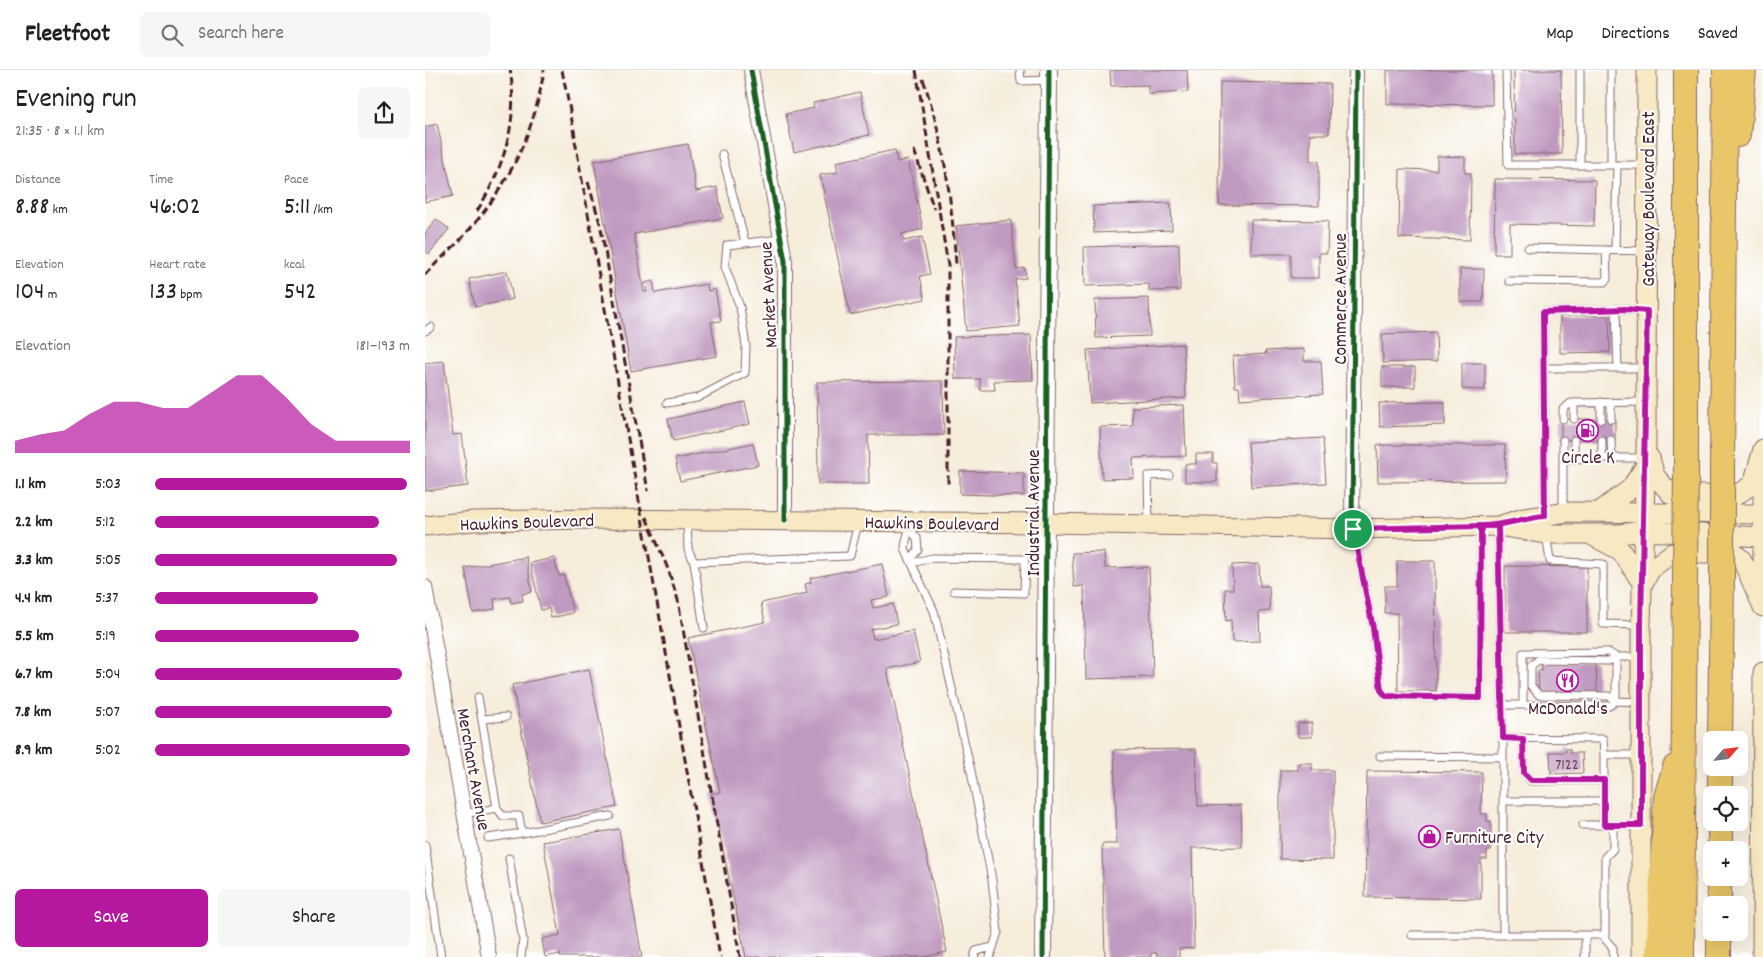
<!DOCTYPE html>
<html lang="en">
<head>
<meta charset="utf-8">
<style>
	:root { --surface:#fff; --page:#f6f6f6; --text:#202124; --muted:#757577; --line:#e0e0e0; --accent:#b5179e }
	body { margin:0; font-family:Dekko,sans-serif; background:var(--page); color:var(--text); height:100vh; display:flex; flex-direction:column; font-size:19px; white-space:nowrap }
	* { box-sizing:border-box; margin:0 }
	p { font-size:16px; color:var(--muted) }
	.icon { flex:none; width:28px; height:28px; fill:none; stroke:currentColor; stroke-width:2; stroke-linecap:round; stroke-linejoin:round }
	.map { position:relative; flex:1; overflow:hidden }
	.details { display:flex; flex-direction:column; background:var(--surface); width:425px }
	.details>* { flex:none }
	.needle { width:32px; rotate:62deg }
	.fabs { position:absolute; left:1278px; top:661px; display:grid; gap:10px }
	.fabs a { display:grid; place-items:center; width:45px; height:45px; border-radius:8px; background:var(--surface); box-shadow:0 5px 20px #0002; font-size:25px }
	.pin { position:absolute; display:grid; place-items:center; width:42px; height:42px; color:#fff; margin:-21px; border:2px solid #fff; border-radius:50%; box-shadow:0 1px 5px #0007 }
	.round { display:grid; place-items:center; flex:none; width:52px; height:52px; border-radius:8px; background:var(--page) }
	.headline { display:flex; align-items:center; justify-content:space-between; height:85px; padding:0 15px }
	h1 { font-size:28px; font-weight:600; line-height:38px }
	.figures { display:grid; grid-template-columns:repeat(3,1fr); gap:8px; height:85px; padding:5px 15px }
	.figures div { display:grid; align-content:center }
	.figures b { font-size:25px; font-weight:600 }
	.figures small { font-size:14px; font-weight:400 }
	.figures p { font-size:14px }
	.chart { height:140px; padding:10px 15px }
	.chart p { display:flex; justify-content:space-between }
	.chart svg { width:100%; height:90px; margin-top:5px; fill:var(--accent); opacity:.7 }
	.action { display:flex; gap:10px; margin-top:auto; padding:10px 15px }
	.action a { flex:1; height:58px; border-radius:8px; background:var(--accent); color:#fff; font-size:20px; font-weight:600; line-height:58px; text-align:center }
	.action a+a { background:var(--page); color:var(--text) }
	ul { padding:0 15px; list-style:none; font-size:16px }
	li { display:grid; grid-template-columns:80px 60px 1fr; align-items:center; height:38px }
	li i { height:12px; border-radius:6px; background:var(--accent) }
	header { display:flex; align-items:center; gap:30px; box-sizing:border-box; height:70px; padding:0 25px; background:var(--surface); border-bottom:1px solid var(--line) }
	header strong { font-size:24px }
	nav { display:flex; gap:28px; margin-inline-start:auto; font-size:18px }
	.search { width:350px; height:45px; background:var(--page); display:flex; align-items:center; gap:12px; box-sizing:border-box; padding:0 18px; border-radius:8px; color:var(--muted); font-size:19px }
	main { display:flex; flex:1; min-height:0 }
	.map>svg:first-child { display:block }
</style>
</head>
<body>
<header>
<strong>Fleetfoot</strong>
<div class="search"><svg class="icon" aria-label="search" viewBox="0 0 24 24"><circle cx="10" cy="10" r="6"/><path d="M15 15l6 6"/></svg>Search here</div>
<nav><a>Map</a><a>Directions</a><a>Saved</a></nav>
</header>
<main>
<section class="details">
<div class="headline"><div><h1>Evening run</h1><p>21:35 · 8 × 1.1 km</p></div><a class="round"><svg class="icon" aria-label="share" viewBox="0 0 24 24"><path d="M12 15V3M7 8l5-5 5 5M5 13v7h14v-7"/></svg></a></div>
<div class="figures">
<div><p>Distance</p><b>8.88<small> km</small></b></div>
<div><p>Time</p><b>46:02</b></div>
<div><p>Pace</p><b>5:11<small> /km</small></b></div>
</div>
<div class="figures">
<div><p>Elevation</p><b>104<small> m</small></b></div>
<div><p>Heart rate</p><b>133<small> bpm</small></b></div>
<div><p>kcal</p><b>542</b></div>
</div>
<div class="chart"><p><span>Elevation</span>181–193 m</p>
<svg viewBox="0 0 160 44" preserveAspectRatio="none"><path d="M0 44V38L10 35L20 33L30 25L40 19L50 19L60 22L70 22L80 14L90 6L100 6L110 17L120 30L130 38L140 38L150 38L160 38V44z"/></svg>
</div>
<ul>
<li><b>1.1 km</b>5:03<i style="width:99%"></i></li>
<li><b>2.2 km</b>5:12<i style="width:88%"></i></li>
<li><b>3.3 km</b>5:05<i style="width:95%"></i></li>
<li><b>4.4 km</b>5:37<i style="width:64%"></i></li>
<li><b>5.5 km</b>5:19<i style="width:80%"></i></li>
<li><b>6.7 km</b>5:04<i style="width:97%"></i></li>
<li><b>7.8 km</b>5:07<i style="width:93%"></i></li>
<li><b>8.9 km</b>5:02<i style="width:100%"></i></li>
</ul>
<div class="action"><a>Save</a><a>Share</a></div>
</section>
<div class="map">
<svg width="1338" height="887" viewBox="0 0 1338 887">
	<rect width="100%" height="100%" fill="#fff"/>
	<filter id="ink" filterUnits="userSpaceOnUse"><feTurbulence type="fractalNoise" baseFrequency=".02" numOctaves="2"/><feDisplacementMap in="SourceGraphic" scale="10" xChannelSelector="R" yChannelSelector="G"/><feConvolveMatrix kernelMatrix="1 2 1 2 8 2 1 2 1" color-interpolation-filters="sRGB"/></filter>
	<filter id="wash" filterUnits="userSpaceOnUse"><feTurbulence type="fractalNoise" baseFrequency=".0096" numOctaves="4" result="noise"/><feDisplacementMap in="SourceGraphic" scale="20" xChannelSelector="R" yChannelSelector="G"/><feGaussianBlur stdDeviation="1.12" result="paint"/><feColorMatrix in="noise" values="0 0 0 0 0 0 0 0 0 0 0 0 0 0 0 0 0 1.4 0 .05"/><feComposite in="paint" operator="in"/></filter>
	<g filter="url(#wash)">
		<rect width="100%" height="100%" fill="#f6eddb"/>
		<g id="blocks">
			<path fill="#bf9ac0" d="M685 0H762L763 22 723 24V15L686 16Z
				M962 0H1067V35L962 34Z
				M1089 0H1136L1137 84H1090Z
				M795 12 905 14 904 64H885V91H894V136L794 135Z
				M435 22 444 65 369 82 361 44 389 38 388 33Z
				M12 54 28 126 0 132V57Z
				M263 74 271 121 292 117 298 148 209 164 219 222H222L220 213 228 211 230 223 282 214 283 221 290 219 296 251 286 252 292 286 206 301 169 91Z
				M470 80 472 92 483 90 498 159 477 164 479 171 497 167 505 204 495 206 500 229 425 245 395 105 413 102 411 92Z
				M1012 86 1040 87V103H1046L1045 170 974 168 975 99 1012 100Z
				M1070 109 1170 110 1169 156 1085 154V184H1069Z
				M746 133 747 160 669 163 668 136Z
				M11 149 24 159 4 184 0 181V164Z
				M586 150 591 199 600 198 601 208 590 209 595 256 541 261 531 156Z
				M826 150 903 151 902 183H894V208H866V184H826Z
				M754 174 755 220 724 221V214L660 216 659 177Z
				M1035 199H1059L1058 232H1035Z
				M82 201 88 229 50 237 44 209Z
				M724 228 725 266 671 268 670 230Z
				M1184 245 1185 282 1135 283V246Z
				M1011 262 1012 291 958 293 957 264Z
				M606 265 608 310 569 311 570 320H555V309H530L529 267Z
				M758 274 761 328 665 333 662 280Z
				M879 279V291H896L898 324 815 329 814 317H810L808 286 841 284 840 281Z
				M19 291 28 365 37 364 43 416 0 421V293Z
				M1037 293H1060V320L1037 319Z
				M957 297H990V317H957Z
				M518 311 519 365H443L444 414H393L392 312Z
				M320 332 325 354 248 371 243 349Z
				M1020 332V355L955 357 954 333Z
				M759 335 761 386 708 388 709 408 677 409 675 357 708 356 707 337Z
				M1136 349H1190V370H1136Z
				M898 368 901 413 826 417 823 372Z
				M328 373 333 395 255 411 250 389Z
				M952 375H1080L1081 411 953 412Z
				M771 384H788V393H792V412H760V394H771Z
				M535 401 599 403V426L535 424Z
				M679 482 680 498 724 497 728 607 661 609 659 516 649 517 647 483Z
				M101 487 107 522 97 524 98 531 86 533 85 527 69 529 70 539 48 543 40 498Z
				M129 488 134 506 139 505 148 543 126 548 124 538 116 540 105 493Z
				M972 491H1010L1011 621H973L972 543H960V516H972Z
				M457 494 464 527 446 530 448 538 468 534 472 554 446 559 448 569 488 561 495 592 462 599 522 882 499 887H321L286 724 295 722 263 568 340 552 336 533 382 523 380 514 386 513 385 508Z
				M834 494 835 516H844L845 541 834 542 835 571 807 572 806 550 801 551 800 519H808L807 495Z
				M1080 496 1162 497V562H1080Z
				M1171 592 1172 623 1114 624 1113 600H1117V593Z
				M164 599 192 737 115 752 87 615Z
				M873 653H887V667H873Z
				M771 679 773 736 816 735 817 777 767 778 769 878 754 879V887H732V883H726V887H680L677 774H692L689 680Z
				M1141 679H1145V683H1157L1158 703 1126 704 1125 682H1141Z
				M873 693H887V700H908V790L855 789V700H873Z
				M942 701 1057 702 1056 744H1062V751H1066V781H1062V789H1056V829L940 827Z
				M194 759 217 887H135V884L120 887 117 869 135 865 118 772Z"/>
		</g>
	</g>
	<g filter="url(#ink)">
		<use href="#blocks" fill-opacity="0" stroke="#866769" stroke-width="1"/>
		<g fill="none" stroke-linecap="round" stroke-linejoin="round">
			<defs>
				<path id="service" d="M595 0 596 11 624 10
					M1081 0 1083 95H1220
					M1155 0V95
					M1186 0V95
					M297 84 320 172
					M1103 178 1220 181
					M1190 180 1192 95
					M1084 211 1179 212 1182 209 1181 180
					M1191 239 1193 298
					M0 261 6 257
					M1118 298H1220
					M1176 332V349
					M242 333 272 328 320 303 321 276 315 237 300 197 302 175 356 169
					M1149 333V349
					M1138 349V339L1146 333 1221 332
					M1186 349V332
					M1138 370V443
					M1149 370V389
					M1177 370V388
					M1186 370 1187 388H1218
					M1138 389 1187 388
					M1120 445 1118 242 1200 239 1221 241
					M262 450 263 479 269 492
					M484 453C485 462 480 469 480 479L509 541 546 701 567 810 573 862 565 887
					M724 455 723 406 744 405
					M1073 456 1078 668
					M928 459 948 558 956 620 961 626 1055 628 1056 457
					M485 460 492 468 493 480 486 488
					M1121 464 1125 491 1178 494V554L1214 555
					M487 493 507 488 600 489 599 523 529 521
					M279 558 269 492 425 486 433 453
					M1191 587V631L1184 626 1114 625 1106 616V596L1113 590 1184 591Z
					M1214 587H1191L1183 582 1098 583V635L1184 636 1191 631 1215 632
					M1077 635H1098
					M57 649 81 647
					M1098 669 1099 703 1106 711 1179 710
					M1179 685V755
					M955 686 1078 687
					M1078 731H1179
					M39 744 72 738 53 627
					M1158 755H1215
					M1188 755V779L1180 787V869L1188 878V887
					M97 763 185 746
					M63 768 97 763 94 746H78L72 738
					M0 775 16 887
					M84 788 98 870 96 887
					M987 865H1078
					M1180 865H1078V668L1178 669 1179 685H1216
					M549 887 551 881 568 877
					M1160 887V865"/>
				<path id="minor" d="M326 0 360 191V450
					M927 459 931 0
					M0 517 64 887"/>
				<path id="tertiary" d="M618 887 624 0"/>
				<path id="secondary" d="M1225 388 1230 406 1246 424 1310 426 1328 414 1338 379
					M1338 399V515
					M1174 442 1205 419 1220 397
					M1079 454 1099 448 1144 442 1338 444
					M0 456 49 451 165 449 622 453 927 459 1073 456 1121 464H1195L1218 461 1338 467
					M1166 465 1196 481 1217 513
					M1217 515 1226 499 1247 483H1309L1317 490 1338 537
					M1216 887V555L1221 375 1222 0
					M1337 887 1338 602"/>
				<path id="motorway" d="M1313 65 1319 0
					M1261 401V0
					M1297 402 1300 0
					M1295 670 1297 508
					M1295 725V698
					M1295 780V752
					M1294 835V808
					M1233 887 1241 727 1250 697
					M1257 887 1260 508
					M1294 887V862"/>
			</defs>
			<use href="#service" stroke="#866769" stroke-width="9"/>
			<use href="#minor" stroke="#866769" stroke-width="16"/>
			<use href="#tertiary" stroke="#866769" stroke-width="18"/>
			<use href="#secondary" stroke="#866769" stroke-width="21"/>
			<use href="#motorway" stroke="#866769" stroke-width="26"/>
			<use href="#service" stroke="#fff" stroke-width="7"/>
			<use href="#minor" stroke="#fff" stroke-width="14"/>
			<use href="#tertiary" stroke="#fff" stroke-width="16"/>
			<use href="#secondary" stroke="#f6e9c3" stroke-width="19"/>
			<use href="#motorway" stroke="#e9c769" stroke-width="24"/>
			<path stroke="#4a1f2b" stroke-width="3" stroke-dasharray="8 4" stroke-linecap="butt" d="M137 0 150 66
				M491 0 523 195V417
				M498 9C520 74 526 127 531 194
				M148 59 295 887
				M489 80 509 139
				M163 112 175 153 223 421
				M52 141C79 98 94 50 85 0
				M0 205C14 189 30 177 43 161 84 115 110 61 119 0
				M221 447 243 499 253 530 315 887"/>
			<defs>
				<path id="motorway-bridge" d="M1260 508 1261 401
					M1297 508V402"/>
			</defs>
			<use href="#motorway-bridge" stroke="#866769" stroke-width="26" stroke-linecap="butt"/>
			<use href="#motorway-bridge" stroke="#e9c769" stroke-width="24"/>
			<defs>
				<path id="cycleway" d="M326 0 360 191V450
					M927 459 931 0
					M618 887 624 0"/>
			</defs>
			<use href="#cycleway" stroke="#fff" stroke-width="8"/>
			<use href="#cycleway" stroke="#1b5e20" stroke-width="5"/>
		</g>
	</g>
	<g fill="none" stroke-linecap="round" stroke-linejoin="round" filter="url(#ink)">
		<defs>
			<path id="route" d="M928 459 1056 456H1073L1078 668 1098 669 1099 703 1106 710H1179V755H1216V555L1222 241 1200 239 1118 242 1120 446C1098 448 1078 456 1056 456L1055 628 961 626 956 620 948 558 928 459"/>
		</defs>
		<use href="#route" stroke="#fff" stroke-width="10"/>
		<use href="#route" stroke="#b5179e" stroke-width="6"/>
	</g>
	<defs>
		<symbol id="fuel-ring" viewBox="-11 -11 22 22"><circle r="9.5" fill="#fff" stroke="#b5179e" stroke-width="1.5"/><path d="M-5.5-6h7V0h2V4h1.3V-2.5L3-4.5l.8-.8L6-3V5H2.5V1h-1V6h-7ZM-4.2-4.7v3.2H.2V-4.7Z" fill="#b5179e"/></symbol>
		<symbol id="restaurant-ring" viewBox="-11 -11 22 22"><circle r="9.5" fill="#fff" stroke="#b5179e" stroke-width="1.5"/><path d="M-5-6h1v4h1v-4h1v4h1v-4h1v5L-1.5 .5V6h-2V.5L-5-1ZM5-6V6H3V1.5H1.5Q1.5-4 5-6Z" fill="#b5179e"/></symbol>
		<symbol id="shop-ring" viewBox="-11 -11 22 22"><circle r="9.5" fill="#fff" stroke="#b5179e" stroke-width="1.5"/><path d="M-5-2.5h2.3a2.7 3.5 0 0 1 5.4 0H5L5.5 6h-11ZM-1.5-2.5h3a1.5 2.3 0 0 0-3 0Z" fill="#b5179e"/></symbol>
	</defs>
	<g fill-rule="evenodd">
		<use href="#fuel-ring" x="1150" y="348" width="25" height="25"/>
		<use href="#restaurant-ring" x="1130" y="598" width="25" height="25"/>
		<use href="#shop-ring" x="992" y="754" width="25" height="25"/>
	</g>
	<g text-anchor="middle" stroke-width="4" stroke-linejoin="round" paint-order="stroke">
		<g font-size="16" fill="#673e50">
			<text x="1142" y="699">7122</text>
		</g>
		<g font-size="19" fill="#4a1f2b" stroke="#fff">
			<text transform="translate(1222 129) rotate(-90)" y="7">Gateway Boulevard East</text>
			<text transform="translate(342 225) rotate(-93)" y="7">Market Avenue</text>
			<text transform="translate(914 229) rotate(-90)" y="7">Commerce Avenue</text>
			<text transform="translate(607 443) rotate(-90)" y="7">Industrial Avenue</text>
			<text transform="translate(102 451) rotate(-2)" y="7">Hawkins Boulevard</text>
			<text transform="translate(507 452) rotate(1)" y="7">Hawkins Boulevard</text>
			<text transform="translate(50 699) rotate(80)" y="7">Merchant Avenue</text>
		</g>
		<g font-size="19" fill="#4a1f2b" stroke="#fff">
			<text x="1163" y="393">Circle K</text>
			<text x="1143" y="644">McDonald's</text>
			<text x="1020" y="773" text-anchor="start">Furniture City</text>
		</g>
	</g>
</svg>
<div class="fabs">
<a><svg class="needle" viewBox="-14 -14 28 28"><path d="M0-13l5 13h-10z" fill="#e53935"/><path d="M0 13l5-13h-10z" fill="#757577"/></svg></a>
<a><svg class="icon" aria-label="locate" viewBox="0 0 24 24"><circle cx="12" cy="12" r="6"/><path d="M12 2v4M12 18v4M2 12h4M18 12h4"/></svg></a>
<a>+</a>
<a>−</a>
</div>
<div class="pin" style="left:928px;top:459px;background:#1e9e55"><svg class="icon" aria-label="arrive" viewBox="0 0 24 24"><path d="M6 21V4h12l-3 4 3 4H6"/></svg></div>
</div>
</main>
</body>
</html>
